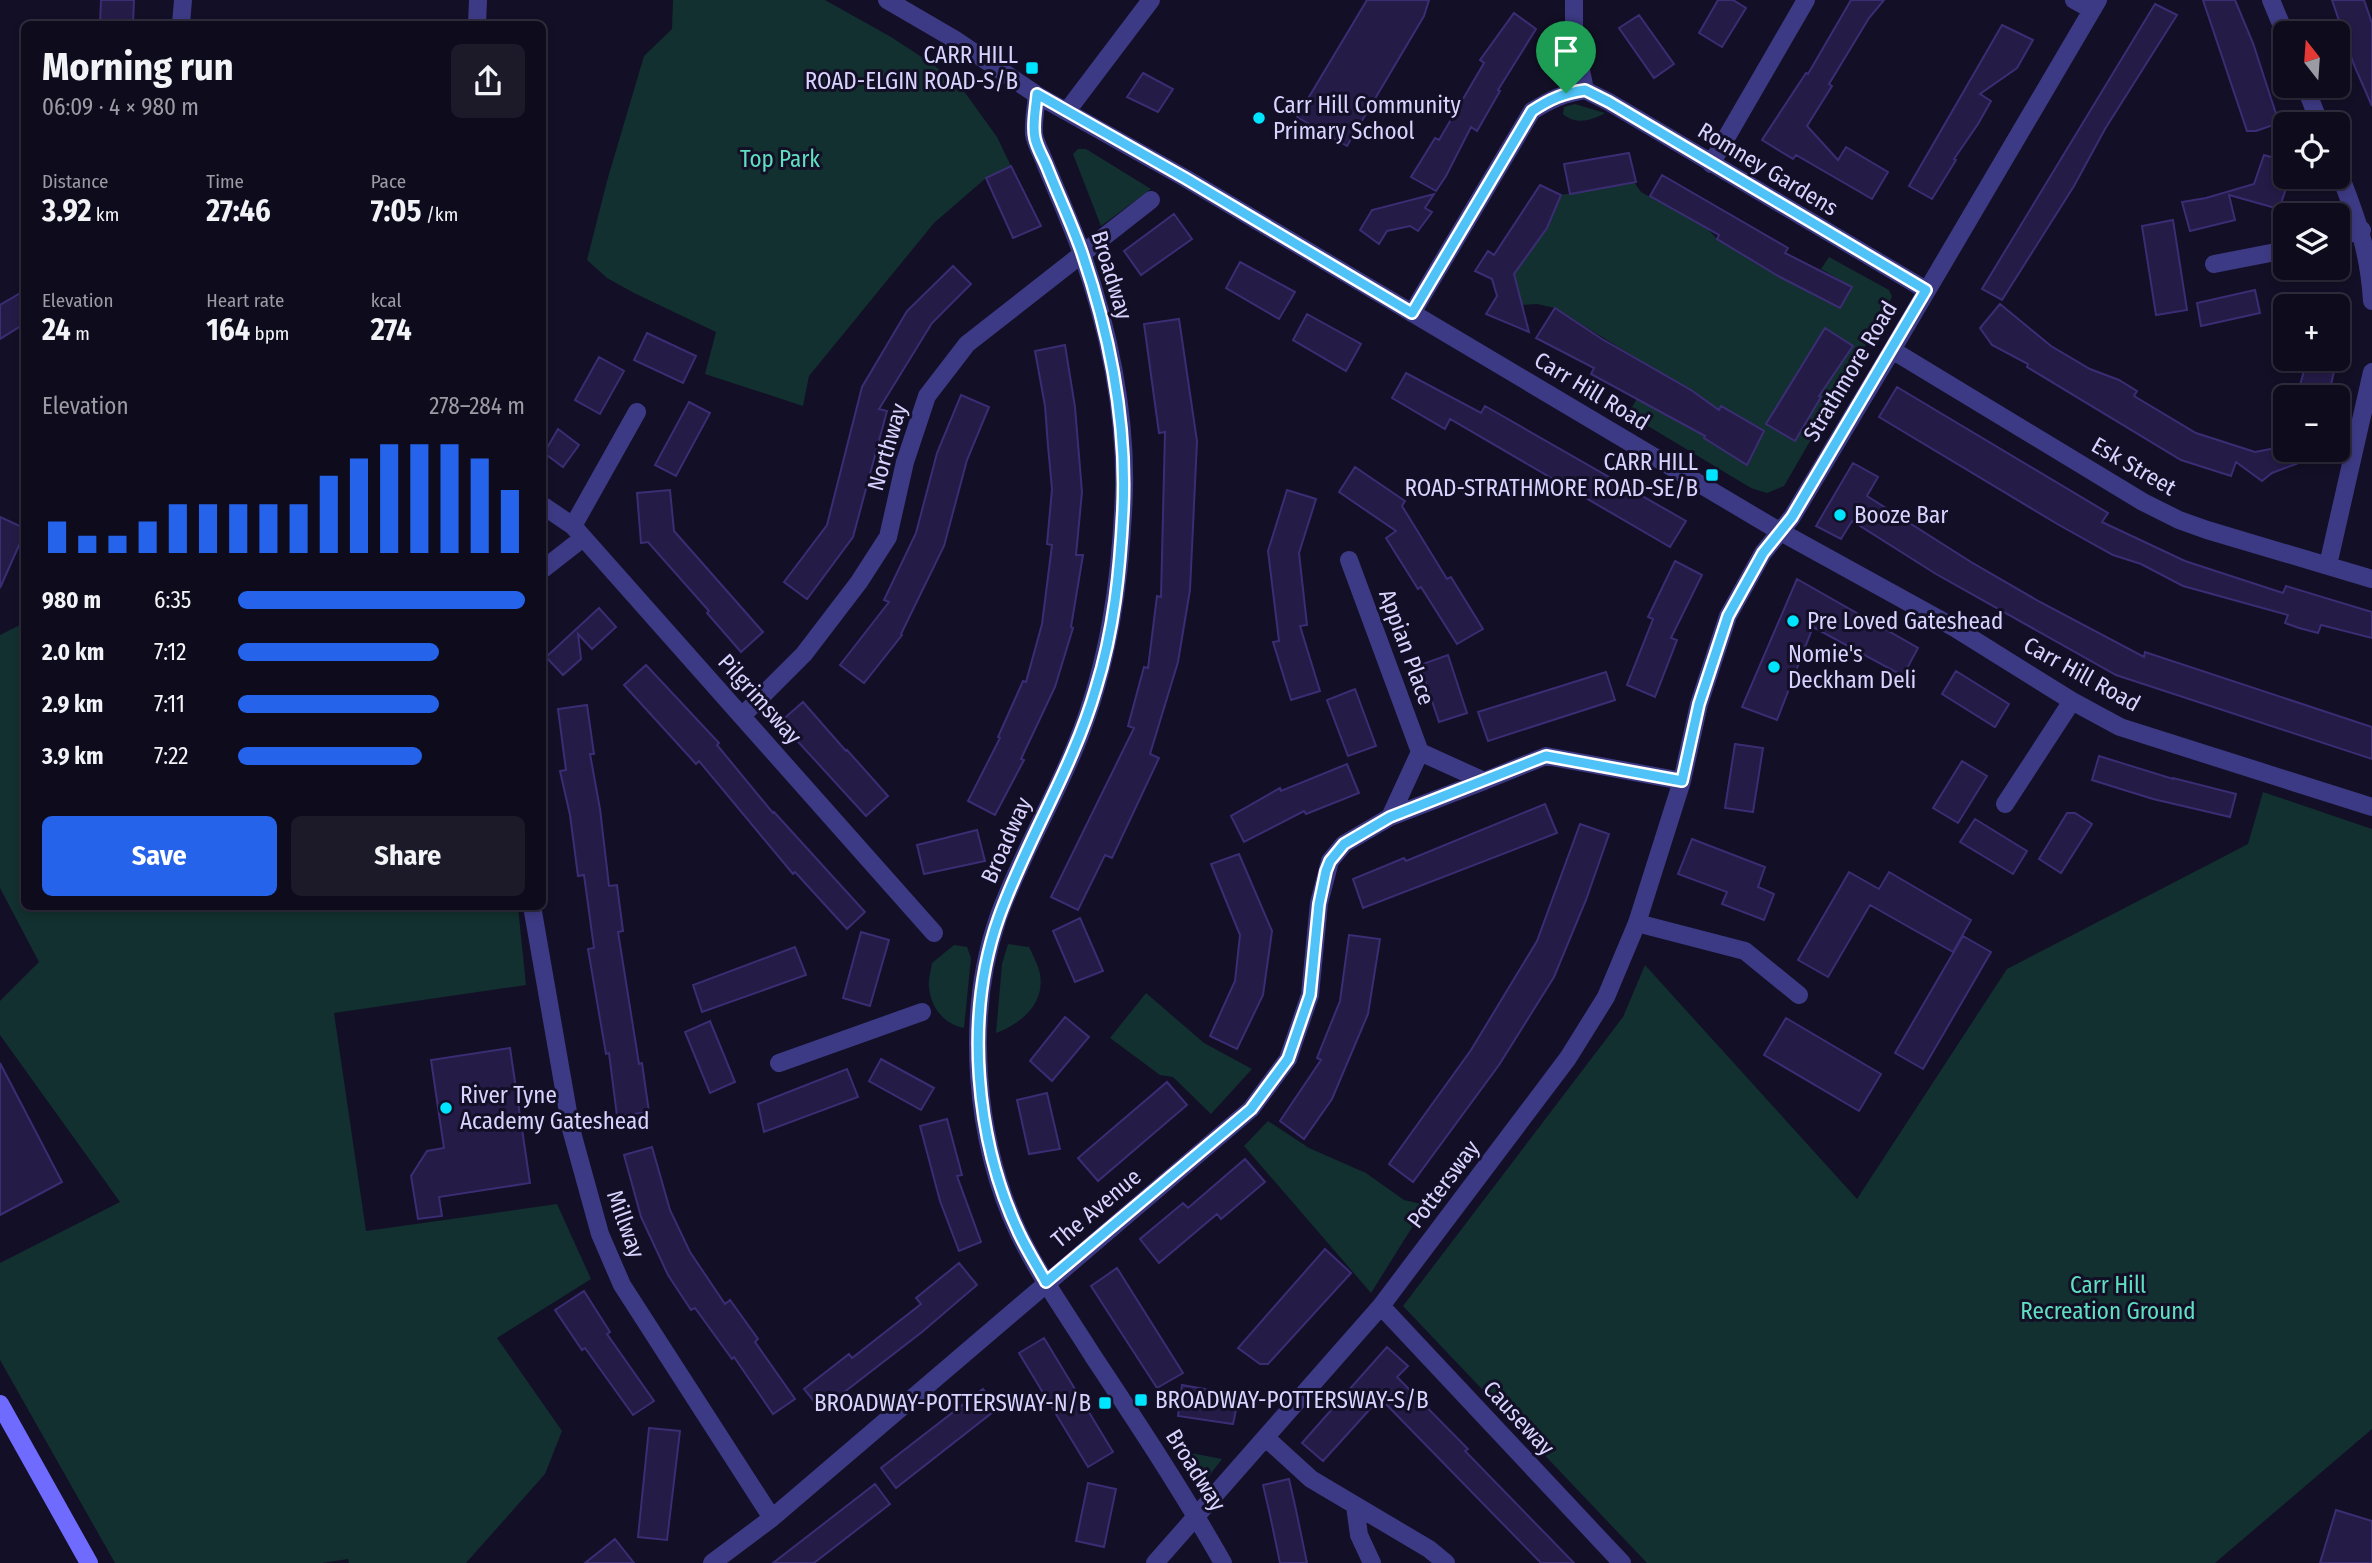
<!DOCTYPE html>
<html lang="en">
<head>
<meta charset="utf-8">
<style>
	:root { --surface:#0e0b1c; --page:#1c1929; --text:#f1f3f6; --muted:#9b9ba3; --line:#2e2b3b; --accent:#2563eb }
	body { margin:0; font-family:"Fira Sans Condensed",sans-serif; background:var(--page); color:var(--text); height:100vh; display:flex; flex-direction:column; font-size:26px; white-space:nowrap }
	* { box-sizing:border-box; margin:0 }
	p { font-size:23px; color:var(--muted) }
	.icon { flex:none; width:38px; height:38px; fill:none; stroke:currentColor; stroke-width:2; stroke-linecap:round; stroke-linejoin:round }
	.map { position:relative; flex:1; overflow:hidden }
	.side { position:absolute; left:21px; top:21px; width:525px; height:889px; display:flex; flex-direction:column; background:var(--surface); border-radius:10px; box-shadow:0 4px 10px #0003,0 0 0 2px var(--line) }
	.side>* { flex:none }
	.needle { width:46px; rotate:343deg }
	.buttons { position:absolute; left:2273px; top:21px; display:grid; gap:14px }
	.buttons a { display:grid; place-items:center; width:77px; height:77px; border-radius:10px; background:var(--surface); box-shadow:0 4px 10px #0003,0 0 0 2px var(--line); font-size:35px }
	.pin { position:absolute; display:grid; place-items:center; width:60px; height:60px; color:#fff; margin:-72px -30px; border-radius:50% 50% 50% 0; rotate:-45deg; box-shadow:0 0 7px #0007 }
	.pin .icon { rotate:45deg }
	.round { display:grid; place-items:center; flex:none; width:74px; height:74px; border-radius:10px; background:var(--page) }
	.overview { display:flex; align-items:center; justify-content:space-between; height:119px; padding:0 21px }
	h1 { font-size:38px; font-weight:700; line-height:52px }
	.stats { display:grid; grid-template-columns:repeat(3,1fr); gap:10px; height:119px; padding:7px 21px }
	.stats div { display:grid; align-content:center }
	.stats b { font-size:30px; font-weight:700 }
	.stats small { font-size:19px; font-weight:400 }
	.stats p { font-size:19px }
	.chart { height:196px; padding:14px 21px }
	.chart p { display:flex; justify-content:space-between }
	.chart svg { width:100%; height:126px; margin-top:7px; stroke:var(--accent); stroke-width:6 }
	.cta { display:flex; gap:14px; margin-top:auto; padding:14px 21px }
	.cta a { flex:1; height:80px; border-radius:10px; background:var(--accent); color:#fff; font-size:28px; font-weight:700; line-height:80px; text-align:center }
	.cta a+a { background:var(--page); color:var(--text) }
	ul { padding:0 21px; list-style:none; font-size:23px }
	li { display:grid; grid-template-columns:112px 84px 1fr; align-items:center; height:52px }
	li i { height:18px; border-radius:9px; background:var(--accent) }
	.map>svg:first-child { display:block }
</style>
</head>
<body>
<div class="map">
<svg width="2372" height="1563" viewBox="0 0 2372 1563">
	<rect width="100%" height="100%" fill="#130f26"/>
	<path fill="#12302f" fill-rule="evenodd" d="M673 0H825L891 37 934 65 966 94 997 137 1011 166 986 178 934 223 809 376 803 406 705 374 716 332 634 293 607 278 587 260 607 181 644 56 672 29Z
		M1575 104 1605 113C1591 121 1575 125 1563 114L1564 107Z
		M1078 149H1086L1151 189 1101 226 1073 154Z
		M1634 182 1641 192 1707 228 1717 239 1840 307 1852 287 1821 269 1829 257 1889 290 1892 296 1889 305 1784 486 1767 493 1751 488 1628 414 1654 369 1555 308 1537 304 1522 305 1511 265 1547 228 1561 195ZM1825 329 1853 346 1823 387 1798 372ZM1661 374 1685 386 1707 401 1691 429 1647 404ZM1797 381 1821 397 1795 441 1767 425ZM1721 406 1763 433 1747 465 1704 438Z
		M24 623V906L518 907 526 985 334 1013 366 1231 557 1204 591 1279 497 1338 562 1431 545 1474 466 1563H349L348 1559 322 1563H115L0 1360V1263L120 1202 0 1035V1001L39 962 0 888V635Z
		M2263 792 2372 829V1429L2215 1563H1647L1403 1306 1623 1017 1645 965 1857 1199 2007 969 2248 844Z
		M1008 944 1029 947C1033 955 1038 965 1040 974 1045 1004 1022 1023 996 1033L1002 964Z
		M954 945 967 947 971 958 964 1028C944 1024 931 1008 929 987 928 979 931 970 932 963Z
		M1146 993 1204 1043 1252 1069 1211 1114 1173 1077 1160 1075 1110 1038Z
		M1268 1121 1309 1148 1366 1173 1404 1200 1426 1205 1371 1293 1244 1146Z
		M1191 1453 1222 1459 1206 1480Z"/>
	<path fill="#241b47" stroke="#3b2d73" stroke-width="2" d="M101 0H134L133 24H100Z
		M1367 0H1429L1424 16 1347 146 1297 117Z
		M1718 0H1733L1746 8 1722 47 1699 33Z
		M1851 0H1884L1869 18 1829 84 1832 86 1807 126 1838 160 1846 147 1888 172 1872 199 1796 155 1793 159 1762 140 1806 73 1808 74Z
		M2203 0H2235L2253 43 2279 123 2256 131H2247Z
		M2332 0H2364L2372 23V106L2354 65Z
		M2155 4 2177 15 2105 129 2074 186 2002 300 1982 289Z
		M1514 13 1536 29 1498 90 1500 91 1477 131 1471 127 1446 176 1436 191 1411 177 1435 138 1439 140 1484 63 1480 60Z
		M1639 15 1674 64 1654 78 1619 28Z
		M2002 25 2033 40 2017 68 1980 94 1991 101 1978 124 1954 159 1956 160 1932 199 1909 186Z
		M1143 73 1173 89 1158 112 1127 97Z
		M1629 153 1636 182 1570 194 1564 164Z
		M2264 155 2286 161V177H2290L2279 209 2229 195 2235 220 2190 231 2182 202 2206 198 2254 184Z
		M1011 166 1041 226 1013 238 986 178Z
		M1662 175 1788 248 1785 253 1852 287 1840 308 1778 276 1717 239 1719 235 1650 196Z
		M1540 185 1561 195 1547 228 1514 274 1529 332 1486 314 1497 296 1492 279 1475 271 1488 251 1494 255Z
		M1434 194 1425 208 1432 212 1418 231 1410 226 1387 231 1379 244 1360 230 1372 210Z
		M1174 214 1192 239 1141 275 1124 251Z
		M2173 220 2187 310 2156 315 2142 226Z
		M1240 262 1295 292 1279 319 1226 288Z
		M953 266 971 284 932 323 879 409 887 411 853 537 807 599 784 582 827 525 862 387 907 311Z
		M2255 290 2260 313 2201 326 2197 303Z
		M24 291V324L0 339V305Z
		M2000 304 2051 346 2090 369 2119 380 2137 391 2134 396 2196 433 2255 452 2286 446V450H2328V452L2272 473 2262 481 2236 462 2231 476 2181 460 2027 367 2028 364 1992 345 1980 328Z
		M1555 308 1602 339 1691 390 1719 410 1721 406 1764 431 1747 465 1704 438 1705 436 1591 374 1594 368 1536 338Z
		M1307 314 1361 344 1346 371 1293 340Z
		M1179 319 1197 441 1190 590 1178 662 1150 754 1159 758 1112 858 1105 855 1078 910 1051 897 1134 728 1128 726 1144 667 1148 668 1157 596 1161 597 1165 432 1159 433 1144 324Z
		M1825 328 1853 346 1819 396 1821 397 1795 441 1766 424Z
		M647 333 696 356 683 383 634 360Z
		M1065 345 1075 407 1082 492 1076 555H1083L1071 627 1073 628 1055 687 1021 759 1024 760 995 815 968 801 1000 738 998 737 1023 681 1026 682 1042 624 1052 545 1047 544 1052 489 1048 446 1045 406 1035 351Z
		M599 357 624 371 600 414 575 400Z
		M2307 359H2337L2328 397H2297Z
		M1406 373 1481 413 1485 406 1686 521 1670 547 1450 419 1445 429 1392 398Z
		M1897 387 2108 513 2102 522 2185 561 2283 593 2286 586 2372 612V638L2321 625 2318 633 2299 628 2285 623 2288 615 2183 586 2141 564 2113 555 2059 525 1879 417Z
		M961 395 989 407 967 460 944 546 901 634 902 635 864 683 840 665 889 602 884 600 916 533 937 453Z
		M689 402 710 413 676 476 655 465Z
		M558 429 579 445 563 467 544 453Z
		M1853 463 1878 477 1867 496 1971 562 2040 602 2144 657 2145 652 2372 727V759L2116 675 1936 574 1852 521 1841 539 1816 526Z
		M1355 467 1405 501 1402 506 1447 579 1451 577 1483 629 1457 644 1421 587 1418 589 1386 538 1396 531 1339 492Z
		M670 490 674 531 763 632 741 652 707 613 709 611 648 542 641 543 637 493Z
		M1287 490 1316 499 1299 553 1307 625 1300 626 1320 691 1291 700 1273 642 1279 641 1268 551Z
		M0 517 24 528V534L0 588Z
		M1675 561 1702 575 1671 638 1677 640 1655 697 1627 685 1653 619 1648 617Z
		M1797 579 1918 648 1903 676 1813 627 1777 720 1742 707Z
		M599 608 616 627 592 649 578 634 581 659 563 675 546 657Z
		M1448 655 1467 713 1439 722 1420 665Z
		M646 665 719 743 717 745 773 813 774 812 865 912 847 929 795 872 793 874 699 761 696 764 624 685Z
		M1956 671 2009 704 1995 727 1942 694Z
		M1606 672 1615 700 1488 741 1478 712Z
		M1355 689 1376 746 1348 756 1327 700Z
		M803 702 846 751 847 750 888 796 866 816 780 722Z
		M587 705 594 754H590L600 809 609 886 617 885 623 931 618 932 639 1064 642 1063 649 1112 617 1116 609 1053 606 1054 588 949 594 948 584 875 578 876 570 815 560 771 566 770 558 709Z
		M1735 744 1763 748 1753 812 1725 808Z
		M2099 756 2173 779V778L2236 794 2230 817 2153 799 2092 780Z
		M1962 761 1987 776 1958 823 1933 808Z
		M1347 764 1359 793 1306 814 1304 811 1244 842 1231 816 1280 788 1281 791Z
		M1545 804 1557 833 1363 908 1353 879 1404 858 1406 861Z
		M2067 813H2075L2092 824 2061 873 2039 859Z
		M1975 819 2027 851 2013 874 1960 842Z
		M1580 824 1609 834 1586 900 1554 977 1499 1065 1413 1182 1389 1164 1471 1050 1537 941Z
		M977 830 985 861 924 874 917 845Z
		M1692 839 1765 867 1758 887 1774 894 1764 920 1722 904 1727 892 1678 874Z
		M1239 854 1272 931 1263 995 1237 1049 1210 1036 1235 981 1240 935 1211 864Z
		M1849 872 1879 889 1889 872 1971 920 1953 952 1870 905 1828 977 1798 960Z
		M1080 918 1103 971 1075 982 1053 931Z
		M861 932 889 940 870 1006 843 998Z
		M1349 935 1380 939 1368 1014 1332 1099 1304 1139 1280 1121 1321 1060 1317 1058 1340 1001Z
		M1963 936 1991 952 1923 1069 1895 1053Z
		M795 947 806 975 702 1012 693 985Z
		M1065 1017 1089 1037 1052 1081 1030 1061Z
		M1786 1018 1881 1074 1859 1111 1764 1055Z
		M710 1021 735 1082 710 1093 685 1032Z
		M510 1048 530 1183 439 1197 442 1216 418 1219 411 1176 427 1151 444 1148 431 1060Z
		M881 1059 934 1088 921 1110 869 1081Z
		M0 1063 62 1182 0 1215Z
		M847 1069 858 1097 764 1132 758 1104Z
		M1167 1082 1187 1105 1098 1181 1078 1158Z
		M1047 1093 1060 1149 1029 1154 1017 1100Z
		M947 1119 962 1175 957 1176 981 1242 959 1251 940 1201 920 1126Z
		M652 1147 670 1210 690 1252 725 1304 730 1300 758 1339 755 1342 795 1399 773 1414 734 1357 732 1359 695 1308 691 1310 668 1275 641 1217 624 1155Z
		M1245 1159 1265 1182 1221 1219 1217 1214 1159 1263 1140 1239 1183 1203 1188 1208Z
		M1325 1249 1351 1273 1268 1364H1260L1238 1348Z
		M959 1263 977 1285 922 1332 821 1410 804 1389 849 1354 852 1358 921 1304 916 1298Z
		M1117 1268 1183 1373 1157 1388 1091 1286Z
		M584 1291 610 1332 607 1334 654 1401 633 1415 585 1348 582 1350 555 1310Z
		M1044 1338 1113 1452 1088 1467 1019 1353Z
		M1387 1347 1408 1366 1397 1377 1468 1449 1465 1451 1574 1563H1541L1380 1398 1323 1461 1302 1443Z
		M1182 1385 1239 1395 1233 1424 1178 1416Z
		M983 1389 998 1408 896 1488 881 1468Z
		M649 1428 680 1431 667 1540 638 1537Z
		M1289 1479 1296 1510 1307 1563H1280L1270 1515 1263 1485Z
		M1088 1483 1116 1489 1104 1547 1076 1541Z
		M875 1484 890 1504 814 1563H773Z
		M2336 1510 2372 1521V1563H2320Z
		M615 1539 634 1563H585Z"/>
	<g fill="none" stroke-linecap="round" stroke-linejoin="round">
		<path stroke="#3d3a85" stroke-width="18" d="M2074 0 2092 10
			M2271 0 2286 36
			M181 24 183 0
			M477 24 478 0
			M2305 86 2320 124
			M1585 90 1609 102 1926 290
			M1067 111 1151 0
			M1711 164 1806 0
			M2338 170C2356 216 2369 250 2372 301
			M2338 237 2362 230
			M2214 264 2286 250
			M1412 313 1532 111C1550 100 1564 93 1585 90L1574 35V0
			M1892 350 2143 502 2179 520 2207 530 2372 579
			M542 505 573 526 934 933
			M573 526 637 412
			M1349 560 1420 752
			M2328 565 2372 372
			M542 570 583 538
			M743 715 804 654 859 582 888 537 905 462 927 396 967 344 1151 200
			M1390 817 1484 781
			M532 906 571 1129 600 1234 622 1285 772 1518
			M779 1063 922 1012
			M1381 1306 1622 1563
			M1266 1438 1311 1479 1429 1549 1446 1563
			M1355 1506 1359 1535 1372 1563
			M712 1563 772 1518 1251 1109 1288 1059 1310 995 1319 903 1330 861 1344 844 1390 817 1420 752 1484 781 1546 756 1682 781
			M1155 1563 1381 1306 1568 1058 1606 997 1637 923 1682 781 1699 704 1728 616 1763 553 1792 517 1892 350 2098 0"/>
		<path stroke="#3d3a85" stroke-width="18" d="M887 0 954 39 1037 95 1185 178 1779 531 1955 628 2072 701 2120 727 2372 807
			M1037 95C1036 107 1033 122 1034 134 1035 143 1042 154 1045 163 1057 192 1070 221 1081 251 1108 326 1126 411 1124 491 1121 579 1109 664 1076 745 1052 804 1019 859 998 918 964 1017 975 1141 1019 1234 1040 1277 1068 1316 1093 1356 1138 1424 1183 1492 1223 1563
			M2005 804 2072 701
			M1637 923 1745 951 1799 995"/>
		<path stroke="#6f6bff" stroke-width="18" d="M0 1404 89 1563"/>
	</g>
	<g fill="none" stroke-linecap="round" stroke-linejoin="round">
		<defs>
			<path id="route" d="M1585 90 1609 102 1926 290 1792 517 1763 553 1728 616 1699 704 1682 781 1546 756 1390 817 1344 844 1330 861 1326 871 1319 904 1310 995 1288 1059 1251 1109 1046 1282C1037 1266 1027 1250 1019 1233 975 1140 964 1015 999 917 1027 839 1073 768 1096 688 1114 630 1120 571 1123 510 1127 423 1110 335 1082 253 1072 224 1058 195 1047 167 1043 157 1037 148 1035 138 1032 125 1036 108 1037 94L1185 178 1412 313 1532 111C1550 99 1564 93 1585 90Z"/>
		</defs>
		<use href="#route" stroke="#fff" stroke-width="14"/>
		<use href="#route" stroke="#4fc3f7" stroke-width="9"/>
	</g>
	<g fill="#00e5ff" stroke="#130f26" stroke-width="2.5">
		<rect x="1025" y="61" width="14" height="14" rx="3.5"/>
		<circle cx="1259" cy="118" r="7"/>
		<rect x="1705" y="468" width="14" height="14" rx="3.5"/>
		<circle cx="1840" cy="515" r="7"/>
		<circle cx="1793" cy="621" r="7"/>
		<circle cx="1774" cy="667" r="7"/>
		<circle cx="446" cy="1108" r="7"/>
		<rect x="1134" y="1393" width="14" height="14" rx="3.5"/>
		<rect x="1098" y="1396" width="14" height="14" rx="3.5"/>
	</g>
	<g text-anchor="middle" stroke-width="6" stroke-linejoin="round" paint-order="stroke">
		<g font-size="23" fill="#d9d4ff" stroke="#130f26" text-anchor="start">
			<text x="1018" y="63" text-anchor="end">CARR HILL<tspan x="1018" dy="26">ROAD-ELGIN ROAD-S/B</tspan></text>
			<text x="1273" y="113">Carr Hill Community<tspan x="1273" dy="26">Primary School</tspan></text>
			<text x="1698" y="470" text-anchor="end">CARR HILL<tspan x="1698" dy="26">ROAD-STRATHMORE ROAD-SE/B</tspan></text>
			<text x="1854" y="523">Booze Bar</text>
			<text x="1807" y="629">Pre Loved Gateshead</text>
			<text x="1788" y="662">Nomie's<tspan x="1788" dy="26">Deckham Deli</tspan></text>
			<text x="460" y="1103">River Tyne<tspan x="460" dy="26">Academy Gateshead</tspan></text>
			<text x="1155" y="1408">BROADWAY-POTTERSWAY-S/B</text>
			<text x="1091" y="1411" text-anchor="end">BROADWAY-POTTERSWAY-N/B</text>
		</g>
		<g font-size="23" fill="#5fe0c0" stroke="#130f26">
			<text x="780" y="167">Top Park</text>
			<text x="2108" y="1293">Carr Hill<tspan x="2108" dy="26">Recreation Ground</tspan></text>
		</g>
		<g font-size="23" fill="#d9d4ff" stroke="#130f26">
			<text transform="translate(1768 169) rotate(31)" y="8">Romney Gardens</text>
			<text transform="translate(1112 275) rotate(73)" y="8">Broadway</text>
			<text transform="translate(1850 371) rotate(-59)" y="8">Strathmore Road</text>
			<text transform="translate(1592 391) rotate(31)" y="8">Carr Hill Road</text>
			<text transform="translate(887 447) rotate(-74)" y="8">Northway</text>
			<text transform="translate(2134 466) rotate(30)" y="8">Esk Street</text>
			<text transform="translate(1407 647) rotate(70)" y="8">Appian Place</text>
			<text transform="translate(2082 674) rotate(29)" y="8">Carr Hill Road</text>
			<text transform="translate(760 699) rotate(48)" y="8">Pilgrimsway</text>
			<text transform="translate(1006 840) rotate(-66)" y="8">Broadway</text>
			<text transform="translate(1443 1184) rotate(-53)" y="8">Pottersway</text>
			<text transform="translate(1096 1208) rotate(-40)" y="8">The Avenue</text>
			<text transform="translate(626 1224) rotate(70)" y="8">Millway</text>
			<text transform="translate(1519 1418) rotate(47)" y="8">Causeway</text>
			<text transform="translate(1196 1470) rotate(58)" y="8">Broadway</text>
		</g>
	</g>
</svg>
<div class="buttons">
<a><svg class="needle" viewBox="-14 -14 28 28"><path d="M0-13l5 13h-10z" fill="#e53935"/><path d="M0 13l5-13h-10z" fill="#9b9ba3"/></svg></a>
<a><svg class="icon" aria-label="locate" viewBox="0 0 24 24"><circle cx="12" cy="12" r="6"/><path d="M12 2v4M12 18v4M2 12h4M18 12h4"/></svg></a>
<a><svg class="icon" aria-label="layers" viewBox="0 0 24 24"><path d="M12 4l9 5-9 5-9-5zM3 14l9 5 9-5"/></svg></a>
<a>+</a>
<a>−</a>
</div>
<div class="pin" style="left:1566px;top:93px;background:#1e9e55"><svg class="icon" aria-label="arrive" viewBox="0 0 24 24"><path d="M6 21V4h12l-3 4 3 4H6"/></svg></div>
<section class="side">
<div class="overview"><div><h1>Morning run</h1><p>06:09 · 4 × 980 m</p></div><a class="round"><svg class="icon" aria-label="share" viewBox="0 0 24 24"><path d="M12 15V3M7 8l5-5 5 5M5 13v7h14v-7"/></svg></a></div>
<div class="stats">
<div><p>Distance</p><b>3.92<small> km</small></b></div>
<div><p>Time</p><b>27:46</b></div>
<div><p>Pace</p><b>7:05<small> /km</small></b></div>
</div>
<div class="stats">
<div><p>Elevation</p><b>24<small> m</small></b></div>
<div><p>Heart rate</p><b>164<small> bpm</small></b></div>
<div><p>kcal</p><b>274</b></div>
</div>
<div class="chart"><p><span>Elevation</span>278–284 m</p>
<svg viewBox="0 0 160 44" preserveAspectRatio="none"><path d="M5 44V33M15 44V38M25 44V38M35 44V33M45 44V27M55 44V27M65 44V27M75 44V27M85 44V27M95 44V17M105 44V11M115 44V6M125 44V6M135 44V6M145 44V11M155 44V22"/></svg>
</div>
<ul>
<li><b>980 m</b>6:35<i style="width:100%"></i></li>
<li><b>2.0 km</b>7:12<i style="width:70%"></i></li>
<li><b>2.9 km</b>7:11<i style="width:70%"></i></li>
<li><b>3.9 km</b>7:22<i style="width:64%"></i></li>
</ul>
<div class="cta"><a>Save</a><a>Share</a></div>
</section>
</div>
</body>
</html>
